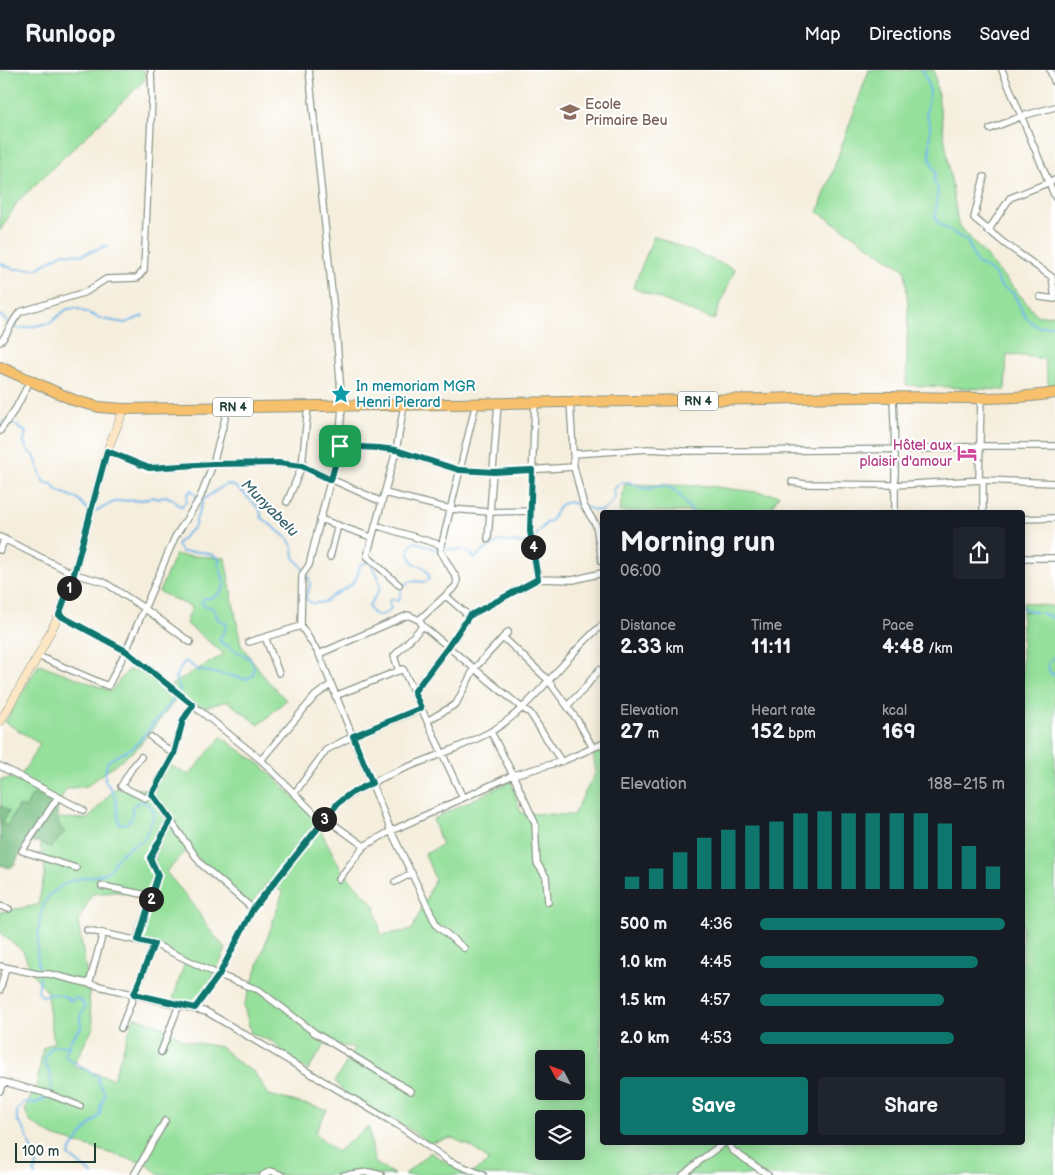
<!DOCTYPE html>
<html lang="en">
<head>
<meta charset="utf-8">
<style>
	:root { --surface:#171b24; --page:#20242c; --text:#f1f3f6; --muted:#9ea1a6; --line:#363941; --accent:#0f766e }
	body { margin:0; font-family:"Balsamiq Sans",sans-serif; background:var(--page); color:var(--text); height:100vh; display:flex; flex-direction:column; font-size:19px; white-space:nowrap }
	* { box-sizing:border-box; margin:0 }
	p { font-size:16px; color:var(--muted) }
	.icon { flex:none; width:28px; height:28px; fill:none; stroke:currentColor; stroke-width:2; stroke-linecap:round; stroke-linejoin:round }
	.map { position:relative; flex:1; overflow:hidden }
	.details { position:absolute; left:600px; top:440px; width:425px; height:635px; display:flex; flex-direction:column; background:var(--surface); border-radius:5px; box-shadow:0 2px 12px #0003 }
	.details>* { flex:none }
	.needle { width:32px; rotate:311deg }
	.tools { position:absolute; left:535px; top:980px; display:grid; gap:10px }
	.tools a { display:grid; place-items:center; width:50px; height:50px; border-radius:5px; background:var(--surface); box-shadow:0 2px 12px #0003; font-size:25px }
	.scale { position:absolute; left:15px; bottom:12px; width:81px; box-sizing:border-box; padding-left:5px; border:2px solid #1f3d34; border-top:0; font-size:14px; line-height:18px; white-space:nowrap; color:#1f3d34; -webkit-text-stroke:4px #fff; paint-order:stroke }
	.pin { position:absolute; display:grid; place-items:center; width:42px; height:42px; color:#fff; margin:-21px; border-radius:10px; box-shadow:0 2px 8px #0006 }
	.km { position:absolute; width:25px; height:25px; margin:-12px; border-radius:50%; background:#222; color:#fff; font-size:14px; line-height:25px; text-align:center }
	.round { display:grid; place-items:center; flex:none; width:52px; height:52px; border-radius:5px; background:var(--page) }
	.headline { display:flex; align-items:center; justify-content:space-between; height:85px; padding:0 20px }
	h1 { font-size:28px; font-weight:800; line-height:38px }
	.metrics { display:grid; grid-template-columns:repeat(3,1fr); gap:8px; height:85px; padding:5px 20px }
	.metrics div { display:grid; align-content:center }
	.metrics b { font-size:21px; font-weight:800 }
	.metrics small { font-size:14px; font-weight:400 }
	.metrics p { font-size:14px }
	.chart { height:140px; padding:10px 20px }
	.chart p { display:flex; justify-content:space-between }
	.chart svg { width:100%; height:90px; margin-top:5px; stroke:var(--accent); stroke-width:6 }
	.action { display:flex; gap:10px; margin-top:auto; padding:10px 20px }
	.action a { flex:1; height:58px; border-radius:5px; background:var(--accent); color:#fff; font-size:20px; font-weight:800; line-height:58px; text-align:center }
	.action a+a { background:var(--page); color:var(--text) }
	ul { padding:0 20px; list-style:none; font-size:16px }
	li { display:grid; grid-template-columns:80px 60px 1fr; align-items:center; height:38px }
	li i { height:12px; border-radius:6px; background:var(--accent) }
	header { display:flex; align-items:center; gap:30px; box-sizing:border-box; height:70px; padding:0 25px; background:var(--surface); border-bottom:1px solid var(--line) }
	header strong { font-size:24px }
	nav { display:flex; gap:28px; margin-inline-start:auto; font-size:18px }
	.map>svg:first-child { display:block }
</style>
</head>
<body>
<header>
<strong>Runloop</strong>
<nav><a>Map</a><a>Directions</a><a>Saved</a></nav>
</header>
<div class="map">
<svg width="1055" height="1105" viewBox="0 0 1055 1105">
	<rect width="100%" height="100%" fill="#fff"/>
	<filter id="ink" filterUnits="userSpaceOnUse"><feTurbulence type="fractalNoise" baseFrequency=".02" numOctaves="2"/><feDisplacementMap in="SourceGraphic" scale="10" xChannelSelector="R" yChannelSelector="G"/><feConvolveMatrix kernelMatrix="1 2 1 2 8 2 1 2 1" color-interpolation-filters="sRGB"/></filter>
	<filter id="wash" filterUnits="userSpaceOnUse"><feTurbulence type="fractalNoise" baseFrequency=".0096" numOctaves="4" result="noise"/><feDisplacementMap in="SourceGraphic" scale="20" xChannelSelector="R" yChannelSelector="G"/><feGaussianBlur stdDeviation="1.12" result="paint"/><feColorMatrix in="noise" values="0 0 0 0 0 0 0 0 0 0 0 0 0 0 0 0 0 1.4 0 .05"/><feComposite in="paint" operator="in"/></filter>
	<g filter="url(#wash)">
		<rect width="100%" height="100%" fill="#f5eedd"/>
		<path fill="#95e09b" stroke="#5a8e68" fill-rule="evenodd" d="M0 0H145L144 11 18 131 0 161Z
			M869 0H934L958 154 1038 246 1055 245V315L1049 317 1044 289 1007 284 1005 320 906 315 908 237 905 200 818 142Z
			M654 166 735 199 714 250 633 218Z
			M625 414 709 416 779 425 769 442H619Z
			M175 485 225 488 241 575 267 610 286 630 259 655 227 631 195 640 178 627 137 678 87 716 66 719 58 735 50 730 25 738 18 736 7 756 2 754 0 710 20 707 40 674 5 652 39 594 111 621 128 600 141 601 166 618 224 584 186 553 192 537 159 522Z
			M1023 532 1055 537V1105H404L430 1082 447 1093 471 1104 489 1091 472 1077 452 1068 429 1073 399 1052 378 1046 345 1024 335 1011 355 978 326 973 308 1000 292 991 273 972 251 963 244 936 283 822 267 813 250 836 188 779 166 802 193 834 208 858 226 879 209 917 193 935 173 929 185 892 137 865 150 824 116 822 92 824 78 852 88 912 90 940 94 956 73 996 113 1009 134 947 160 955 186 971 221 977 240 994 254 1002 269 1025 327 1040 315 1063 337 1082 369 1056 374 1092 395 1105H160L146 1094 53 1066 29 1051 25 1039 37 1014 43 978 54 972 46 920 32 903 23 881 0 863V842L38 835 45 802 40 772 65 762 60 759 57 748 88 749 114 719H149L170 695 189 705 221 667 261 695 312 744 342 801 375 836 381 865 412 860 435 809 425 784 442 775 433 749 511 711 521 743 573 745 596 702 593 683 602 679V1072H1022V542H1028L1023 541ZM544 989H576V1021H544ZM544 1049H576V1081H544Z"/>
		<path fill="#78be83" stroke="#4c7e5c" d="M33 724 50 730 58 735C57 746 56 755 65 762L51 778 40 772H25L15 794 10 798 0 795V737L1 736 9 741 2 754 7 756 19 736 25 738Z"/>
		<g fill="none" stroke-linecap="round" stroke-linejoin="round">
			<path stroke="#73b9ea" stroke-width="2" d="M923 0 930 21 926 44 930 54V89L936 103 934 112 938 119 935 147 938 153 968 172 976 192 994 203 1001 216 1013 223 1026 248 1038 257 1055 255
				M0 193 13 199H37L63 183 82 185 105 176 109 177
				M0 245 9 253
				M13 254 18 259 50 253 67 239 76 238 102 249 125 253 143 246
				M9 349 20 359 26 362 24 372 28 381 34 385 44 413 52 414 56 420 78 429 88 440
				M0 354 5 350
				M204 429 226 414C242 416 248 430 260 439L261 447 288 469 293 477 294 487 309 507 310 516 305 528 311 533C332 533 324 529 339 522 353 515 357 511 360 495L369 491 378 506 380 519 369 535C371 548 384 548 391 538L389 533 390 530 393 529 398 531C401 527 400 523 402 518 407 509 416 511 425 512L429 509V504L423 497 414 494C409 486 405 476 416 472L434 479 439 480
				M586 436 593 440 602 441 612 433 615 426 613 420 620 413C634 410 631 415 642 418 648 420 656 416 662 416 676 415 685 434 693 442
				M92 441C102 441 109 432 119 431 132 429 139 433 152 427L158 429 166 426 174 430 178 435 182 436 187 431V425L191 420 195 424 197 429
				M533 469 546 453 551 451 560 435 568 432 581 435
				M443 479 462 480 467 483H472L473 488H476L479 484 499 471 524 473 529 471
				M1022 538 1036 542
				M1041 543 1055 548
				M1055 585 1048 594 1050 603 1055 605
				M39 902C36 884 37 842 48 827 52 823 61 816 66 813 79 806 94 809 107 802 112 799 114 792 118 787 124 780 135 773 143 771L155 744C150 732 140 727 132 738V747L127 753 121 754 119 753C118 745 117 736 115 728 109 708 100 719 108 691L135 676 177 625 180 620 175 608 184 592H187L198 600 247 609 253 605 254 596 249 588 220 572V568L227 556 226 553 218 549C213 538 216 539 203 535L202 531 205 528H210L220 524 225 514 219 496V489C209 480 195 482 182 482L178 477 177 474 195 456C196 446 201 440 203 430
				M40 907 38 922 42 926C53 923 62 923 71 931L75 928C81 929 83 932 85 937L80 946 81 958 71 969 69 976C51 975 49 975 44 993L50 1003 52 1023
				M69 976 65 984 67 988 98 1007 99 1013 105 1024 100 1038V1045C93 1051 70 1077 69 1086L93 1105
				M35 1105 34 1102 37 1095 25 1061 17 1050V1041L24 1032 36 1033 49 1026"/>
		</g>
	</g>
	<g filter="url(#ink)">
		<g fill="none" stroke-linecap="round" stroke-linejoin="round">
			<defs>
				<path id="street" d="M309 0 337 271 342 337 339 376 309 495 302 505 301 556 319 584 391 761 437 856 464 878
					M1002 0 1055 127
					M1050 0 1055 13
					M990 59 1022 46 1055 37
					M984 107 974 148 1004 173 1052 207 1055 229 1040 227
					M988 161 1010 128 1055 110
					M0 272C9 263 11 252 20 242L86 222 106 209 137 208 144 200 152 28 151 0
					M893 327 895 379V442
					M570 331 574 397 584 436 596 455 602 492
					M535 332 530 461 538 509
					M476 333 441 478V482L457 509 456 516 419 550 423 556 522 638 530 643 561 691
					M0 361 16 338 30 311
					M339 376 379 378 396 381 459 400 494 402 574 397
					M107 381 149 398 213 394 278 393 302 396 382 432
					M573 384 648 379 683 381H735L925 379 980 376H1055
					M979 410 981 328
					M792 412 805 414 895 415 983 410 1055 413
					M385 423 450 439 490 442 531 441
					M287 432 302 396 308 336
					M983 442V410
					M320 449 371 467
					M1022 449 1055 448
					M375 455 441 475
					M0 467 74 504 104 512 144 538 190 572
					M488 469 498 333
					M0 480 5 469
					M330 487 338 455
					M1022 488H1055
					M399 515 367 486 396 381 404 335
					M446 526 469 546
					M59 545 126 581 261 690 322 751
					M265 567 279 603
					M503 567 548 610 578 651 593 678
					M249 572 301 556
					M319 584 408 545 419 550
					M38 586 108 616 126 581 175 467 200 428 213 394 228 337
					M399 601 394 586 423 556
					M414 621 448 577 469 546 538 509 573 510 602 503
					M335 626 403 599 463 728
					M193 635 183 650 174 684 152 724 201 794 253 839
					M567 636 583 620 599 600
					M427 651 456 634 474 599 508 562
					M491 662 513 705 535 753 537 793 546 807 548 832
					M151 667 174 684
					M141 687 132 698 121 716 145 728 152 724
					M261 690 315 626 330 615
					M0 696 83 740
					M294 724 326 680 353 666 421 639
					M58 727 22 781 76 798
					M325 748 364 776
					M339 809 364 776 391 761 513 705 563 691 602 674
					M395 812 412 803
					M102 816 152 826
					M0 836 9 839
					M87 860 154 874 219 905 259 920 315 963 411 1021
					M137 870 158 805 151 788 171 750
					M0 896 38 904H49L207 942 399 1056 449 1091 483 1105
					M89 914 103 863
					M0 920 6 898
					M195 938 219 905 253 839 338 733C383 700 441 689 490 662 532 639 565 586 602 555
					M121 958 154 874
					M161 982 179 935
					M0 1011 49 1024 80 1036
					M0 1021 3 1012
					M728 1072 732 1080 768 1105
					M134 1105 165 1051
					M263 1105 271 1101 282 1105
					M344 1105 369 1102 381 1105
					M683 1105 702 1089 725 1072"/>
				<path id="secondary" d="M0 652 38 586 59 545 74 504 107 381 124 339"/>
				<path id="highway" d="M0 297 76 331 99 337 124 339C337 336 551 333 765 329 809 328 852 326 896 327 949 327 1003 331 1055 323"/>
			</defs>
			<use href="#street" stroke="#8a9688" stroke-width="8"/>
			<use href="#secondary" stroke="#8a9688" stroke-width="9"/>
			<use href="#highway" stroke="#8a9688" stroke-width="12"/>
			<use href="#street" stroke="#fff" stroke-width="5.5"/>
			<use href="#secondary" stroke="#fce6c4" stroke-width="8"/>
			<use href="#highway" stroke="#f7c06c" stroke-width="10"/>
		</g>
	</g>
	<g fill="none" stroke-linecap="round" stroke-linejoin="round" filter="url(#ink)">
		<defs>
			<path id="route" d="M340 376 379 378 396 380 459 400 494 402 532 400 530 461 538 509 469 546 448 577 414 622 421 638 353 666 372 713 351 723 338 733 253 839 219 905 195 938 134 924 154 874 138 870 158 805 150 788 171 750 152 724 174 684 183 650 193 635 126 581 59 545 74 504 107 381 149 398 213 394 278 393 302 396 331 410Z"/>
		</defs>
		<use href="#route" stroke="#fff" stroke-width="10"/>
		<use href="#route" stroke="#0f766e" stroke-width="6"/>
	</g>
	<defs>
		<symbol id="school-bare" viewBox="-9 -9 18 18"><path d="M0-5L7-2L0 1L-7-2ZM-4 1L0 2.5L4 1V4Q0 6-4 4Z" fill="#8d6e63" stroke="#fff" stroke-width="2.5" paint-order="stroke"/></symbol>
		<symbol id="sight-bare" viewBox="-9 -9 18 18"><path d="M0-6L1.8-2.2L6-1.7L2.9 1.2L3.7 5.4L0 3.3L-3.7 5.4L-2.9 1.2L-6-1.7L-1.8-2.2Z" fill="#0f9aa8" stroke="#fff" stroke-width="2.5" paint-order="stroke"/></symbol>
		<symbol id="hotel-bare" viewBox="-9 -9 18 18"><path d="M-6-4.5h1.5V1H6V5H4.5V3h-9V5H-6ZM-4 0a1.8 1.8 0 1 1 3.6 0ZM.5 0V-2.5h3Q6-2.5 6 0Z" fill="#d1479c" stroke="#fff" stroke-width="2.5" paint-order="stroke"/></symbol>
	</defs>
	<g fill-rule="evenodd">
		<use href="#school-bare" x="556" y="28" width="28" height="28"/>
		<use href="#sight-bare" x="327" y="310" width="28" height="28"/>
		<use href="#hotel-bare" x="953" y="369" width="28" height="28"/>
	</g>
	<g text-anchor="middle" stroke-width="4" stroke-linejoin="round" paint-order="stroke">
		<g fill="#fff" stroke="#627771" stroke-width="1">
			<rect x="678" y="321.5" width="40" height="19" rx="4"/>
			<rect x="213" y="327.5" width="40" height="19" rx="4"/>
		</g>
		<g font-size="12" font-weight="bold" fill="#1f3d34">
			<text x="698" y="335">RN 4</text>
			<text x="233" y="341">RN 4</text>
		</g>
		<g font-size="14" fill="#785e54" stroke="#fff" text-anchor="start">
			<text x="585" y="39">Ecole<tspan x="585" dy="16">Primaire Beu</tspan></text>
		</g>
		<g font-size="14" fill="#0d838f" stroke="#fff" text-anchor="start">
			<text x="356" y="321">In memoriam MGR<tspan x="356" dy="16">Henri Pierard</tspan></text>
		</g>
		<g font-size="14" fill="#b23c85" stroke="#fff" text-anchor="end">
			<text x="952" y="380">Hôtel aux<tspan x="952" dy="16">plaisir d'amour</tspan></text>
		</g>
		<g font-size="15" font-style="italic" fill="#38626b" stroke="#fff">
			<text transform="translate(270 438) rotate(45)" y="5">Munyabelu</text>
		</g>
	</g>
</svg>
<div class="tools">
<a><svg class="needle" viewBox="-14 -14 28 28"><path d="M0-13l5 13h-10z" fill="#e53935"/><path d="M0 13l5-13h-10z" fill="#9ea1a6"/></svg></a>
<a><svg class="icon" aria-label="layers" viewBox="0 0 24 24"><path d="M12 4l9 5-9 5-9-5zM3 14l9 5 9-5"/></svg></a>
</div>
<div class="scale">100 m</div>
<div class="pin" style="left:340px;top:376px;background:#1e9e55"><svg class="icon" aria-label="arrive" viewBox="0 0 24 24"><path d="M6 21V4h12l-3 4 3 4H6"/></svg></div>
<b class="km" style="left:69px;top:518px">1</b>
<b class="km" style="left:151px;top:829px">2</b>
<b class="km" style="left:324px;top:749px">3</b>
<b class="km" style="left:533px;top:477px">4</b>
<section class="details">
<div class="headline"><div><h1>Morning run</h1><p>06:00</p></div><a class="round"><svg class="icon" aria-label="share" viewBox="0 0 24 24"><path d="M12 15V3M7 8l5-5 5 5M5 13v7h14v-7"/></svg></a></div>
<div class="metrics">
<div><p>Distance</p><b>2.33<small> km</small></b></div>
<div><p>Time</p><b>11:11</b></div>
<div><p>Pace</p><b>4:48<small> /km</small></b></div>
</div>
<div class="metrics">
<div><p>Elevation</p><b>27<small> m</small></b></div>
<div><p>Heart rate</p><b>152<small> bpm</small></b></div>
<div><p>kcal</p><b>169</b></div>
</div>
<div class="chart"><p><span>Elevation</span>188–215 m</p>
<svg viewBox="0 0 160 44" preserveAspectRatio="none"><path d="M5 44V38M15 44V34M25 44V26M35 44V19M45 44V15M55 44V13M65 44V11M75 44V7M85 44V6M95 44V7M105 44V7M115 44V7M125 44V7M135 44V12M145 44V23M155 44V33"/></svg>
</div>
<ul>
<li><b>500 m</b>4:36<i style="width:100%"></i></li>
<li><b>1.0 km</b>4:45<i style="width:89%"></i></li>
<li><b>1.5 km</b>4:57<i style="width:75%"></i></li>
<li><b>2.0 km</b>4:53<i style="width:79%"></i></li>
</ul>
<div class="action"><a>Save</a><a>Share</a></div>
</section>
</div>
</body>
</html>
